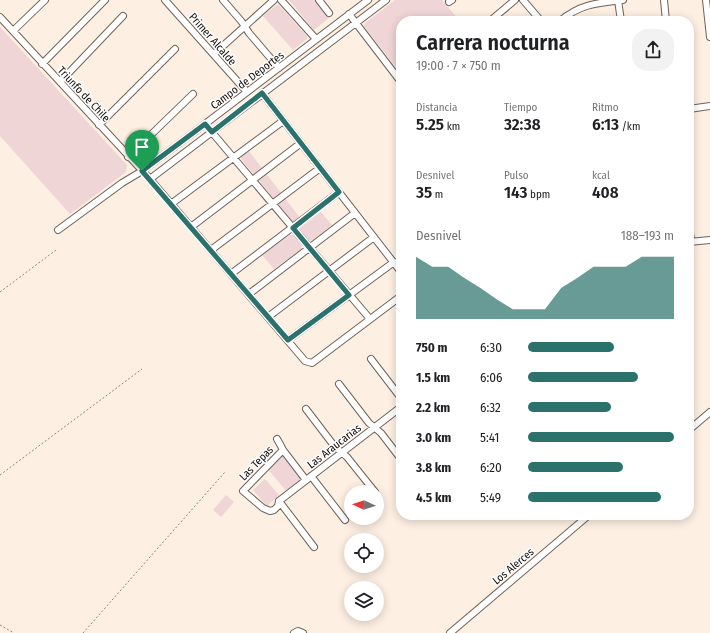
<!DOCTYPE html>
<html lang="es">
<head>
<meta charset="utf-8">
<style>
	:root { --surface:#fff; --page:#f2f2f2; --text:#202124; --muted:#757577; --accent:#2a726b }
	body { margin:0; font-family:"Fira Sans Condensed",sans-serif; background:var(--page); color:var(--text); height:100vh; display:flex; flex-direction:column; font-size:15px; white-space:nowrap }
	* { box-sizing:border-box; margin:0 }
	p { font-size:13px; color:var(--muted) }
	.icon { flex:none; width:22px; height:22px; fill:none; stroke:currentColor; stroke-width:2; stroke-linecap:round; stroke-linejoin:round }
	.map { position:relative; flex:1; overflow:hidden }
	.side { position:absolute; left:396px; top:16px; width:298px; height:504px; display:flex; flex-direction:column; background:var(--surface); border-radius:16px; box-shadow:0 2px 10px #0003 }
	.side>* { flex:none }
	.needle { width:26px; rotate:273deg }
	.fabs { position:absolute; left:344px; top:485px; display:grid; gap:8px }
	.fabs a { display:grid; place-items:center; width:40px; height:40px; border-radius:50%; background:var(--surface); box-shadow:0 2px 10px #0003; font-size:20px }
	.pin { position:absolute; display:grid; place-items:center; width:34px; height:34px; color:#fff; margin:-41px -17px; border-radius:50% 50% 50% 0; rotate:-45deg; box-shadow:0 0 4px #0007 }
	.pin .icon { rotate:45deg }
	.round { display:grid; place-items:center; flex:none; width:42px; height:42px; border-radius:16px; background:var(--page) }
	.summary { display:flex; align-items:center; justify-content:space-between; height:68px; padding:0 20px }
	h1 { font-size:22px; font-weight:600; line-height:30px }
	.metrics { display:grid; grid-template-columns:repeat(3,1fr); gap:6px; height:68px; padding:4px 20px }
	.metrics div { display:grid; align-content:center }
	.metrics b { font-size:17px; font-weight:600 }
	.metrics small { font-size:11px; font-weight:400 }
	.metrics p { font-size:11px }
	.chart { height:112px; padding:8px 20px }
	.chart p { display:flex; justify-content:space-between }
	.chart svg { width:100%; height:72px; margin-top:4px; fill:var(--accent); opacity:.7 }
	ul { padding:0 20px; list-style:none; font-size:13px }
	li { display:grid; grid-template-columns:64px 48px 1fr; align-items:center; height:30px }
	li i { height:10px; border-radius:5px; background:var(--accent) }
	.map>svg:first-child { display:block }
</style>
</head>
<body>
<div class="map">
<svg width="710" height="633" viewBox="0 0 710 633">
	<rect width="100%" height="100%" fill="#fdefe2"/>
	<path fill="#efd5d6" d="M289 0H316L330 17 314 30Z
		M395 0H442L460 21H401V74L364 26 365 23Z
		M278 4 307 36V39L293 50 263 16Z
		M0 27 127 165 126 172 70 214 0 136Z
		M248 150 304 223 320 211 332 225 311 241 308 240 241 159V156Z
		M290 235H294L302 244 301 249 274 269 262 255Z
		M282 454 302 479 287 492 266 467Z
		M265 479 279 495 267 506 253 490Z
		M226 495 234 502 221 517 213 510Z"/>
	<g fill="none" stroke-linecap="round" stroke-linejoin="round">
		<defs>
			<path id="minor" d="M165 0 247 92
				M223 0 242 22 249 33 279 68
				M281 0 316 39
				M319 0 329 13
				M523 0 541 21
				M618 0 621 21
				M664 0 666 21
				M706 0 710 37
				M449 2 452 0
				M349 14 401 82
				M0 17 150 179 305 361 312 363 401 296
				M490 21 515 0
				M560 21C580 4 597 3 623 0
				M13 31 45 0
				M214 54 274 0
				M42 64 105 0
				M60 82 123 16
				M262 93 401 272
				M689 109 710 106
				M99 125 175 49
				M210 130 370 319
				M128 157 193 94
				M150 179 386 0
				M171 204 283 121
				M689 222 691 242
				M191 227 301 143
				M58 230 122 183 142 171 205 124 368 0
				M689 242 710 240
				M211 250 320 168
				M231 274 339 192
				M249 294 355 213
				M268 317 374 237
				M288 340 394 262
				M371 359 401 398
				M339 384 369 423 381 433 401 459
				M306 409 335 447 347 457 375 492
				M689 430 710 412
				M277 439 281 446 283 450 306 480
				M311 476 345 520
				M279 501 401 407
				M279 501 278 506 274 510 270 511 263 508 243 491 283 450
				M279 501 314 547
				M294 633 298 631 303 633
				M450 633 589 515"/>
		</defs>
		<use href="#minor" stroke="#706359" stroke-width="8"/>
		<path stroke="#90877e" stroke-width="1" stroke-dasharray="2 2" stroke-linecap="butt" d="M0 292 56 250
			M0 475 142 369
			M0 625 14 633
			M83 633 225 472"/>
		<use href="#minor" stroke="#fff" stroke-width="6"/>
	</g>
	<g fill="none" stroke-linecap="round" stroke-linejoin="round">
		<defs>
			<path id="route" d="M262 93 339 192 293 228 349 295 288 340 142 171 205 124 212 132Z"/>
		</defs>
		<use href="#route" stroke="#fff" stroke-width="8"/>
		<use href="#route" stroke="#2a726b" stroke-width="5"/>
	</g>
	<g text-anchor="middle" stroke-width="3" stroke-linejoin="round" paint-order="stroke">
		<g font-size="11" fill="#110c08" stroke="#fff">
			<text transform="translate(213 39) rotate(49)" y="4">Primer Alcalde</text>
			<text transform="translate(247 80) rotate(-37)" y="4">Campo de Deportes</text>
			<text transform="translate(84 94) rotate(47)" y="4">Triunfo de Chile</text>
			<text transform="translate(334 446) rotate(-38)" y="4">Las Araucarias</text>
			<text transform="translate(256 463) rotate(-46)" y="4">Las Tepas</text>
			<text transform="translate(513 566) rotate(-40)" y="4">Los Alerces</text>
		</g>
	</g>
</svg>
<div class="fabs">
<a><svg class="needle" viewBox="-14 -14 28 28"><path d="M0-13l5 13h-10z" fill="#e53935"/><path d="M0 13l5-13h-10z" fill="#757577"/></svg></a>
<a><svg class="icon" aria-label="locate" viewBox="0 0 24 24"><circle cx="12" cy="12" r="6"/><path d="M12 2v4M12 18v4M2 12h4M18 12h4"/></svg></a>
<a><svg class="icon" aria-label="layers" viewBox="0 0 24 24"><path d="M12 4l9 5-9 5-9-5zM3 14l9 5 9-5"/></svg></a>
</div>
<div class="pin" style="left:142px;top:171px;background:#1e9e55"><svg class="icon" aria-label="arrive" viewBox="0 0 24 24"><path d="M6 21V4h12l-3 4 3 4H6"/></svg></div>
<section class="side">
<div class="summary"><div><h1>Carrera nocturna</h1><p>19:00 · 7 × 750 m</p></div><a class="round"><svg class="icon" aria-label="share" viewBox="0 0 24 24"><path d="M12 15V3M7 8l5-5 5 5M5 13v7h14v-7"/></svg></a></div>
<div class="metrics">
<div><p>Distancia</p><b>5.25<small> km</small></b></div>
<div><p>Tiempo</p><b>32:38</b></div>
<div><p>Ritmo</p><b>6:13<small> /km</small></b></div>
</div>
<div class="metrics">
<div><p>Desnivel</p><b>35<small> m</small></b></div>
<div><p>Pulso</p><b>143<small> bpm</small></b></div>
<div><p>kcal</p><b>408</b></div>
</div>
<div class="chart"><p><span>Desnivel</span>188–193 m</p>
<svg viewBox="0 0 160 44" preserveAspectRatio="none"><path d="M0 44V6L10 12L20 12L30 19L40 25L50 32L60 38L70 38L80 38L90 25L100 19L110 12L120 12L130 12L140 6L150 6L160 6V44z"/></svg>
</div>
<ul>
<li><b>750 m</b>6:30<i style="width:59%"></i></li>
<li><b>1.5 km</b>6:06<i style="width:75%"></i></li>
<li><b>2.2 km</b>6:32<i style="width:57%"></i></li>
<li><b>3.0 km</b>5:41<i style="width:100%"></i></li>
<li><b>3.8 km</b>6:20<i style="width:65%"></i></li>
<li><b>4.5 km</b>5:49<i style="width:91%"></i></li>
</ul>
</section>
</div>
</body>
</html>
